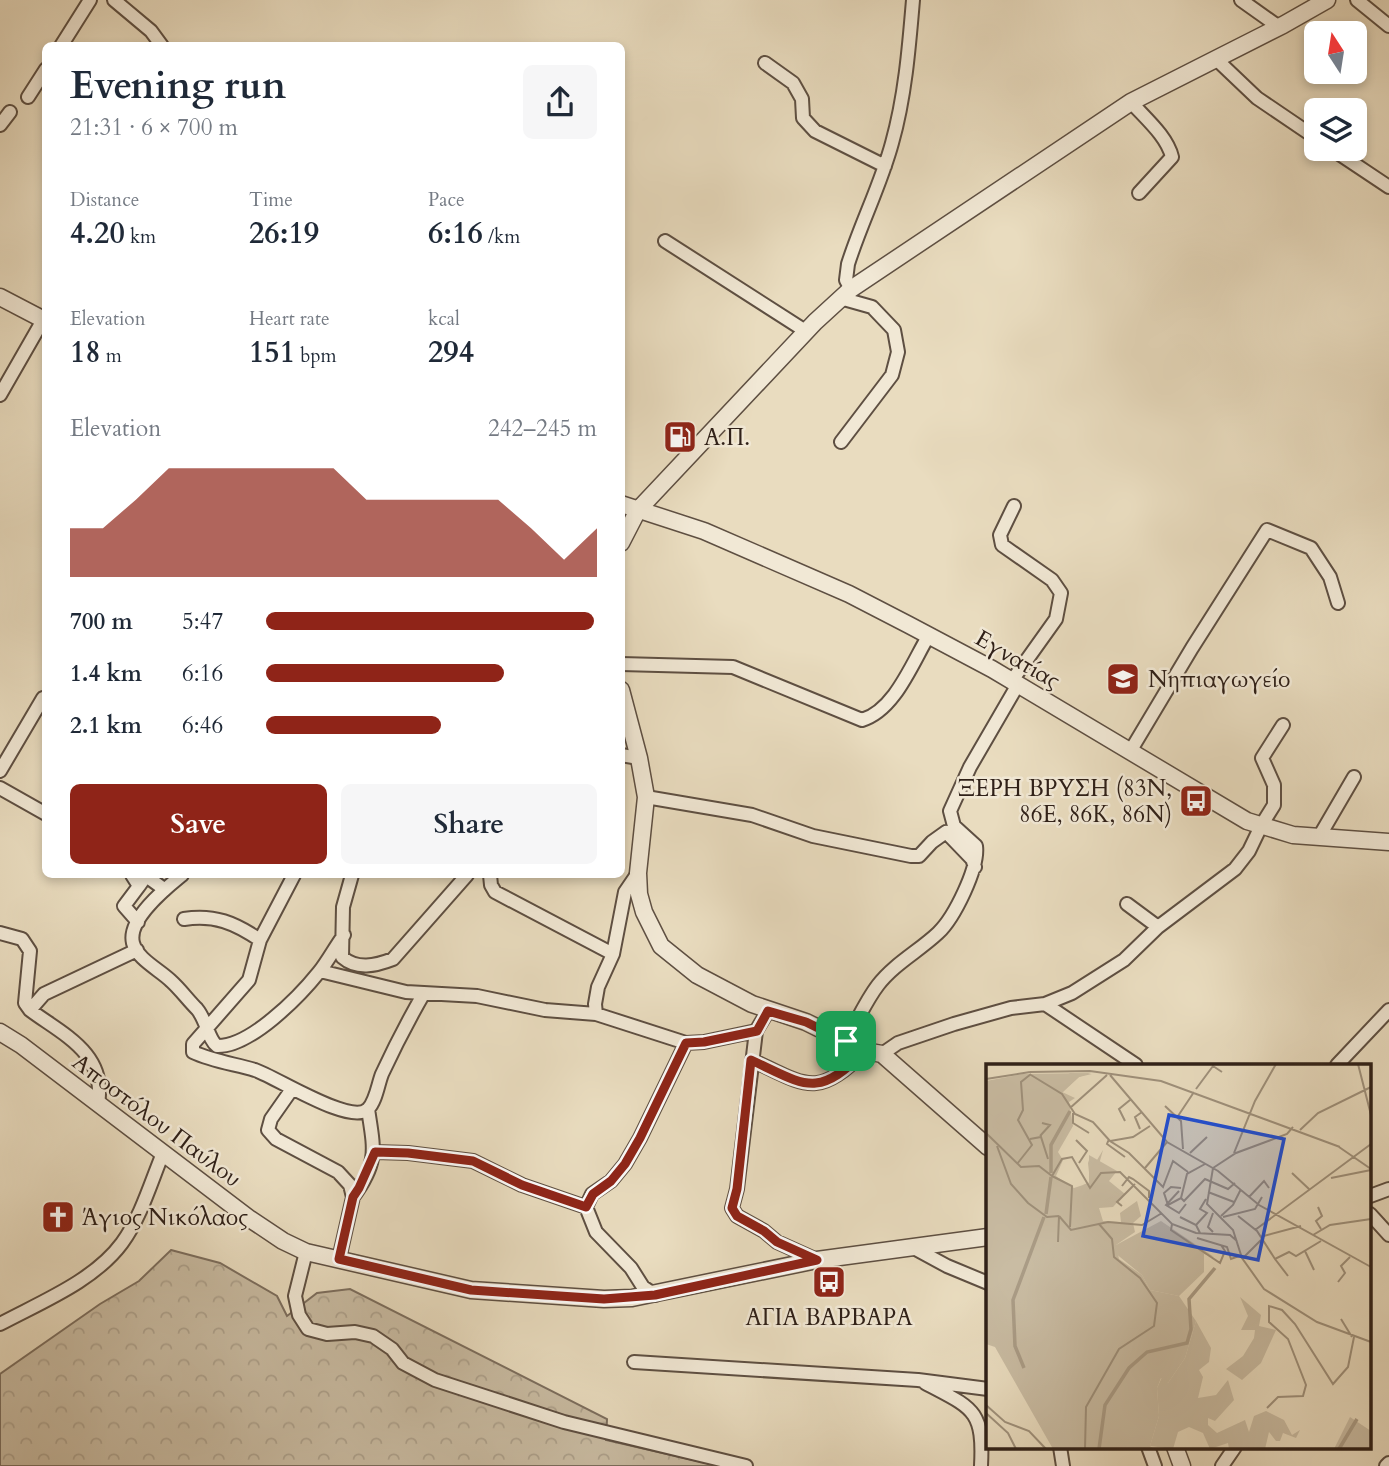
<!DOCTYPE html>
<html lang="en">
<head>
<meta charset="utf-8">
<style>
	:root { --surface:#fff; --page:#f6f6f7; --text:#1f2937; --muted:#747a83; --accent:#8f2418 }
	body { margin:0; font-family:Cardo,serif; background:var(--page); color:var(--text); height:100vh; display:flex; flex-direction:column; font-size:26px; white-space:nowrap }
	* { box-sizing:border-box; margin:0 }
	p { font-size:23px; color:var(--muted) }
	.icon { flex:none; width:38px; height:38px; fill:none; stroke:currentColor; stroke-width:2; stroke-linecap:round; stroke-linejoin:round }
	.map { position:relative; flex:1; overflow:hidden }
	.panel { position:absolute; left:42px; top:42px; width:583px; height:836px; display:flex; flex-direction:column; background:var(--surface); border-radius:10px; box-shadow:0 4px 10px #0003 }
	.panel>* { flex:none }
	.needle { width:46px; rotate:348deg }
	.fabs { position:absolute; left:1304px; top:21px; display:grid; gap:14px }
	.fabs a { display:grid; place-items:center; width:63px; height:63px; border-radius:10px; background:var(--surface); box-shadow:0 4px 10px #0003; font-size:35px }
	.pin { position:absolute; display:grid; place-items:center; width:60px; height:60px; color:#fff; margin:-30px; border-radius:14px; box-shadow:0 4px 10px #0006 }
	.round { display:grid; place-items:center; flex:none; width:74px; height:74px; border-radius:10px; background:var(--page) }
	.overview { display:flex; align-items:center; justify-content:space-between; height:119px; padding:0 28px }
	h1 { font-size:38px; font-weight:800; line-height:52px }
	.figures { display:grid; grid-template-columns:repeat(3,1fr); gap:10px; height:119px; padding:7px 28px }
	.figures div { display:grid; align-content:center }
	.figures b { font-size:30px; font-weight:800 }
	.figures small { font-size:19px; font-weight:400 }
	.figures p { font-size:19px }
	.chart { height:196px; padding:14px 28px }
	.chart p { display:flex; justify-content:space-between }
	.chart svg { width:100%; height:126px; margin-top:7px; fill:var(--accent); opacity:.7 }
	.action { display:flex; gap:14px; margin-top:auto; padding:14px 28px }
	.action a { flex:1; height:80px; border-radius:10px; background:var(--accent); color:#fff; font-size:28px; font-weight:800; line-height:80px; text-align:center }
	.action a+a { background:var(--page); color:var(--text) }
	ul { padding:0 28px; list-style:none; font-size:23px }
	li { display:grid; grid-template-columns:112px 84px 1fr; align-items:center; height:52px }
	li i { height:18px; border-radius:9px; background:var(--accent) }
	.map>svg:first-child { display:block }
</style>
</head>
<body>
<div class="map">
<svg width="1389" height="1466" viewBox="0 0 1389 1466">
	<defs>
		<pattern id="forest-crowns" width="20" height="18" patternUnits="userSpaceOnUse" patternTransform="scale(1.75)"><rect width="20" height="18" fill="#c9bca3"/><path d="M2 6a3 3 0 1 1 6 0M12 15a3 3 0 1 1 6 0" fill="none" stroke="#ada18c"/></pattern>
	</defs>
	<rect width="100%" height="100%" fill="#e9dcbf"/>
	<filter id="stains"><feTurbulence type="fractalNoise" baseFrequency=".00286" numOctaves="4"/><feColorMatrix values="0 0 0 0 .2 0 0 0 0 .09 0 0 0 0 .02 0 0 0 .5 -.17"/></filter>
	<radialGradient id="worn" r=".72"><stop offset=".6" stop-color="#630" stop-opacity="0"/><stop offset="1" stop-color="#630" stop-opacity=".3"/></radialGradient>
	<path fill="url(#forest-crowns)" stroke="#7c6e5e" stroke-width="2" d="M171 1250 220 1263 277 1296 287 1316 317 1293 350 1289 607 1419 606 1440 719 1466H0V1374L100 1304 139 1281Z"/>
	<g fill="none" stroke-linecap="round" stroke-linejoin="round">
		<defs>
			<path id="minor" d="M114 0 151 31 162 46
				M1241 0 1279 27
				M1357 0 1389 26
				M61 46 90 0
				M1216 59 1257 98 1316 138
				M765 63 793 83 802 99 803 118 815 131 885 166
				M28 97 46 69
				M1131 102C1145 118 1167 136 1172 157L1139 193
				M0 125 10 112
				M1332 149 1389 187
				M665 241 807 332
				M851 289 846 280 848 264C861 223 881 184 892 143 905 97 909 48 913 0
				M840 298 872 307 894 330 898 352 892 375 841 442
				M0 395 43 320
				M621 664 733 667 862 720C895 710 912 663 929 635
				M1011 682 1056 619 1061 593 1052 580 1002 545 1000 535 1014 506
				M1131 750 1192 648 1267 530 1311 548 1330 577 1338 603
				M621 755 639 758
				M0 771 43 698
				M0 788 46 814
				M646 797 752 815 813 836 911 856H919L932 842 946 832 972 859 975 867
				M1319 837 1354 777
				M132 875 139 886 124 906 138 922
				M182 875C166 888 127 919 133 943 137 959 160 970 171 981 180 989 188 1000 197 1009 207 1021 208 1039 217 1046 250 1047 299 997 319 972 328 961 335 947 344 935
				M294 875 260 940 249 980 193 1044V1052C212 1061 235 1064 255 1070 276 1077 351 1126 368 1109 376 1101 378 1084 382 1074 395 1046 409 1019 424 993
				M352 875 343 907 342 957C357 970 375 966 393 959L467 875
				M490 875 491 885 495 892 613 954
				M139 886 146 876 164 889
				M1127 904 1158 927
				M184 919C214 914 235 923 260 940
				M0 933 22 939 30 951 25 1003 30 1010C62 1034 107 1053 98 1103
				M320 971 406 992 477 996 545 1010 596 1014
				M1045 1004 1136 1065
				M30 1010 44 994 137 950
				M756 1031 737 1189 732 1208 737 1216 764 1231 777 1242 817 1260
				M846 1041C856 1023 865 1002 878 985 894 964 919 951 938 933 954 918 979 868 976 846L954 826 950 811 970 767 1017 686
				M686 1043 704 1042 756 1031 768 1011
				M882 1054 898 1043 954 1024 1011 1008 1045 1004 1072 993 1124 960 1158 927 1235 869 1249 851 1261 826 1274 805V785L1262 758 1283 725
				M752 1060C807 1086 817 1099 865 1051
				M1337 1065 1389 1010
				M292 1089 271 1119 268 1130 276 1139 338 1172 350 1185 353 1197 339 1259
				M375 1152 408 1153 473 1161 522 1185 586 1207 596 1232 631 1268 643 1287 655 1295
				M1370 1196 1389 1189
				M353 1197C379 1162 374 1149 368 1109
				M586 1207 592 1194 611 1181 625 1164 640 1138 686 1043 596 1014 595 1004 598 987 613 954 625 892 638 873
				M1370 1214 1389 1235
				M912 1247 947 1266 988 1283
				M306 1252 295 1296 299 1315 308 1329 327 1334 355 1332 373 1336 392 1349 403 1363 435 1380 564 1422 746 1466
				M0 1324C41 1302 94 1281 122 1243 141 1217 151 1182 163 1153
				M634 1362 918 1380 988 1389
				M925 1383C972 1408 984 1409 981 1466
				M1060 1447 1063 1466
				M1148 1447 1155 1466
				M1222 1466 1235 1447
				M1386 1466 1389 1463"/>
			<path id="tertiary" d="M0 297 46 321
				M621 504 704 531 849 594 909 625 992 669 1247 821 1293 835 1389 842
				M621 543 638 510 815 322 851 289 1131 102 1283 25 1327 0
				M621 690 639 758 646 797 638 873 639 894 644 912 661 946 697 975 752 1004 806 1022 865 1051 882 1054 988 1147
				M0 1032 21 1045 250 1219 283 1241 306 1252 471 1290 604 1299 632 1298 817 1260 988 1237
				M1175 1447 1182 1466"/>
		</defs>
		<use href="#minor" stroke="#5e4f42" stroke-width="16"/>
		<use href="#tertiary" stroke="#5e4f42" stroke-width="19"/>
		<use href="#minor" stroke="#f1e8d5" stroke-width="12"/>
		<use href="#tertiary" stroke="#f1e8d5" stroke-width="16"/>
	</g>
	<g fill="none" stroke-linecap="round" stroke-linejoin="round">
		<defs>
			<path id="route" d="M768 1011 806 1022 865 1051C817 1099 807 1086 751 1060L737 1189 732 1208 737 1216 764 1231 777 1242 817 1260 655 1295 604 1299 471 1290 339 1259 353 1197 359 1188 375 1152 408 1153 473 1161 522 1185 586 1207 593 1194 611 1181 625 1164 640 1138 686 1043 704 1042 757 1031Z"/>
		</defs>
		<use href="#route" stroke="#fff" stroke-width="14"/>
		<use href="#route" stroke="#8f2418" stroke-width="9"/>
	</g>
	<defs>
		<symbol id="fuel-square" viewBox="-11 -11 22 22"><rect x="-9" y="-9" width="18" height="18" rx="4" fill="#8f2418" stroke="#f1e8d5"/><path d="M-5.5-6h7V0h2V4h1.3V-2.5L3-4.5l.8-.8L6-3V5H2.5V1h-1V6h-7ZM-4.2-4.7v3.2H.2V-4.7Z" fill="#fff"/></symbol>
		<symbol id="school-square" viewBox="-11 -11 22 22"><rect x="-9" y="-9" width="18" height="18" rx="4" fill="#8f2418" stroke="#f1e8d5"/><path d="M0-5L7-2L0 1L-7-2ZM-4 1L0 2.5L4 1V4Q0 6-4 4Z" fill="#fff"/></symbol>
		<symbol id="bus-square" viewBox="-11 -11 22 22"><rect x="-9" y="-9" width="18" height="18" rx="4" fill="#8f2418" stroke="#f1e8d5"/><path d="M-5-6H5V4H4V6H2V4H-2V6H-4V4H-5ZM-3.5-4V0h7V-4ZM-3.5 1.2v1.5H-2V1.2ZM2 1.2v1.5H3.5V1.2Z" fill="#fff"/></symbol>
		<symbol id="church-square" viewBox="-11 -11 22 22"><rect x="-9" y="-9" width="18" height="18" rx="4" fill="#8f2418" stroke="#f1e8d5"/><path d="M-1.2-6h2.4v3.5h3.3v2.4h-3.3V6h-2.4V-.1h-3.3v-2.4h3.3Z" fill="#fff"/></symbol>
	</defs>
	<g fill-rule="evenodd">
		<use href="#fuel-square" x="661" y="418" width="38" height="38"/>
		<use href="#school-square" x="1104" y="660" width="38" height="38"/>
		<use href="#bus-square" x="1177" y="782" width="38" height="38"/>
		<use href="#church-square" x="39" y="1198" width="38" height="38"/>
		<use href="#bus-square" x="810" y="1263" width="38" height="38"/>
	</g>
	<g text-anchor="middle" stroke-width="5" stroke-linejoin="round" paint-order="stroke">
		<g font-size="23" fill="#2f2018" stroke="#f1e8d5" text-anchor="start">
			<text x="704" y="445">Α.Π.</text>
			<text x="1148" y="687">Νηπιαγωγείο</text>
			<text x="1172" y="796" text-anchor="end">ΞΕΡΗ ΒΡΥΣΗ (83Ν,<tspan x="1172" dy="26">86Ε, 86Κ, 86Ν)</tspan></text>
			<text x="82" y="1225">Άγιος Νικόλαος</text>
			<text x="829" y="1325" text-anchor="middle">ΑΓΙΑ ΒΑΡΒΑΡΑ</text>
		</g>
		<g font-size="23" fill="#2f2018" stroke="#f1e8d5">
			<text transform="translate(1018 659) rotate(30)" y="8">Εγνατίας</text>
			<text transform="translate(157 1120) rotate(37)" y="8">Αποστόλου Παύλου</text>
		</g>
	</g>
	<g transform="translate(986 1064)">
		<rect width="385" height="385" fill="#e9dcbf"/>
		<path d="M105 9 93 13 76 28 89 34 83 38 87 62 72 88 77 96 70 112 88 124 103 119V91L131 107 123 117 139 130 127 143 113 144 117 157 135 158 134 149 151 137 155 152 147 159 149 168 130 181 133 195 156 211 164 226 193 232 210 257 199 294 182 319 175 314 171 324 173 352 164 382 168 385H67L9 283 0 280V17L37 10Z" fill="#c9bca3"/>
		<path d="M84 9 106 10 93 13 76 29 55 15 72 17ZM0 46 8 53 19 46 9 56 14 61 26 55 17 67 28 75 24 79 28 84 21 85 11 64 0 61ZM83 46 84 52 70 87 61 152 57 149 64 126V80ZM117 86 107 122 120 128 126 125 133 131 116 137 113 132 102 131 95 153 85 164 97 121 104 118 102 99 103 96 108 101ZM54 153 59 155 49 187 62 178 68 196 53 202 50 231 41 237 29 262 22 263 11 228 27 226 40 201ZM175 157 228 193 218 190V208L193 232 164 226 156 211 129 189 130 181ZM0 167 27 190 20 203 0 202ZM254 233 275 251 273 262 290 266 275 299 256 316 240 305 257 292 268 274 269 266H255L262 252ZM210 257 225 284 223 298 213 306 217 313 212 334 230 331 242 316 248 336 229 357 222 354V361L231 369 259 356 263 368 268 352 280 347 298 356 306 371 314 366 310 374 297 369 294 377H290L283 368 279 385H243L242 379 224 385 217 369 203 363 192 368 187 385 164 382 173 352 171 324 177 311 182 319 199 294ZM364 353 385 367V385H348Z" fill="#c9bca3"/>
		<path fill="none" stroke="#aa9c86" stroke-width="3.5" d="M65 109V81L84 47M60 150 65 113M38 304 29 282 27 236 58 153M113 385 119 341 143 304 161 288 201 279 205 265 203 235 229 204M353 385 371 355"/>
		<path fill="none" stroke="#9f917c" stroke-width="2" d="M372 0 385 51M44 8 104 7 175 17 354 83M45 11 76 30 89 50 107 58 124 77M124 11 181 78 232 107 273 141 385 203M0 15 44 8M210 25 227 2 236 8M179 42 195 57 197 85M84 44 121 11M87 49V59L103 69M192 52 208 28M139 57 133 45 144 36M164 62 147 73 124 77 143 89 177 123 187 97 202 108M307 63 301 70 250 89 227 104 221 140 247 166 256 194 278 225 331 258 385 278M154 65 149 53 156 48M314 66 332 49 385 23M0 69 35 103 53 102 66 112 76 95 86 93 104 124 115 109 134 108 186 160 210 169 244 171 251 177M54 72 64 61 56 59M44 75 55 73 62 95M123 75 121 80 139 93M90 76 101 87 93 99M11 82 25 120 42 139 61 153 73 152M353 83 385 105M204 89 221 73M248 89 269 37 290 0M31 100 46 81 32 56 37 46 35 18 45 10M159 104 181 78M306 109 323 125M66 112 86 122 84 163M345 114 385 106M136 122 143 113 147 115 163 127V134M195 124 185 123 178 129 182 141 195 134 198 137 219 115 242 125 249 119M193 127 180 141 193 149 200 140M222 128 248 138M263 133 278 117 283 124M195 134 201 110 219 100M136 142 131 138 149 120M332 143 336 152 330 157 335 165M73 152 85 166 122 158 156 161 176 149M235 152 247 141 255 125M252 152 271 167 289 195 303 188 310 192 335 177M194 153 210 161 214 169M237 153 269 145 276 133M186 160 185 166 234 199 239 187 235 181M210 161 221 149 214 145 220 135M269 166 385 80M227 168 222 163 227 149M327 171 344 161 385 155M274 173 315 162M211 174 241 183 245 195 253 192M72 178 73 152M319 187 328 206M256 195 275 176M289 195 302 212M352 218 359 209 355 202 364 193M355 255 366 273M0 341 19 358 43 367 60 385M281 344 292 333 317 332 320 321 302 275 283 258V242L296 246 309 260 347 320 362 303 368 273M0 349 22 369 30 385M99 385 100 343 133 285 168 262 171 239 154 214 128 193 126 175 113 160"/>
		<path fill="#1d4ed8" fill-opacity="0.15" stroke="#1d4ed8" stroke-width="3.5" d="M183 51 298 75 272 196 157 172Z"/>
		<rect width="385" height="385" fill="none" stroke="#2f2018" stroke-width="3.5"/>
	</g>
	<rect width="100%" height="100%" filter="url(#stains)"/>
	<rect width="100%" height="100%" fill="url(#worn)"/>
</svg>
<div class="fabs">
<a><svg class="needle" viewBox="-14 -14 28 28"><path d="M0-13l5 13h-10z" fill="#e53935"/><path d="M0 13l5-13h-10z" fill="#747a83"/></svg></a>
<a><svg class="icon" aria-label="layers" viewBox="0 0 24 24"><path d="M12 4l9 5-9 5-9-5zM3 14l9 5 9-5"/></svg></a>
</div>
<div class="pin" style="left:846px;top:1041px;background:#1e9e55"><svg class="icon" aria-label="arrive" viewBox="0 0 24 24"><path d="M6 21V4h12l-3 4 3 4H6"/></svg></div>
<section class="panel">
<div class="overview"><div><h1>Evening run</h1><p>21:31 · 6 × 700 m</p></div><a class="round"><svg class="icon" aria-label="share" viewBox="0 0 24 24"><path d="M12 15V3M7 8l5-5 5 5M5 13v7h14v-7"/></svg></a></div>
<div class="figures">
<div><p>Distance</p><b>4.20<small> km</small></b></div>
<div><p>Time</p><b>26:19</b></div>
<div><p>Pace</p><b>6:16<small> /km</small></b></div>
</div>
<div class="figures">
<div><p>Elevation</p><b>18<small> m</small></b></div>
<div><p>Heart rate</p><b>151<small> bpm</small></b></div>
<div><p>kcal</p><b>294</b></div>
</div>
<div class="chart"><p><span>Elevation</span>242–245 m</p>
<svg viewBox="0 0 160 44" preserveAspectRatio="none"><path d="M0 44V27L10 27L20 17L30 6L40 6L50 6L60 6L70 6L80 6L90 17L100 17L110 17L120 17L130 17L140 27L150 38L160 27V44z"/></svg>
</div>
<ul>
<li><b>700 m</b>5:47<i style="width:99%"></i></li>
<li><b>1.4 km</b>6:16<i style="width:72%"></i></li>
<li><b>2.1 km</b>6:46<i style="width:53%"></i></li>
</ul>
<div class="action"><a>Save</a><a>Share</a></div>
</section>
</div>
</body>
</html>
